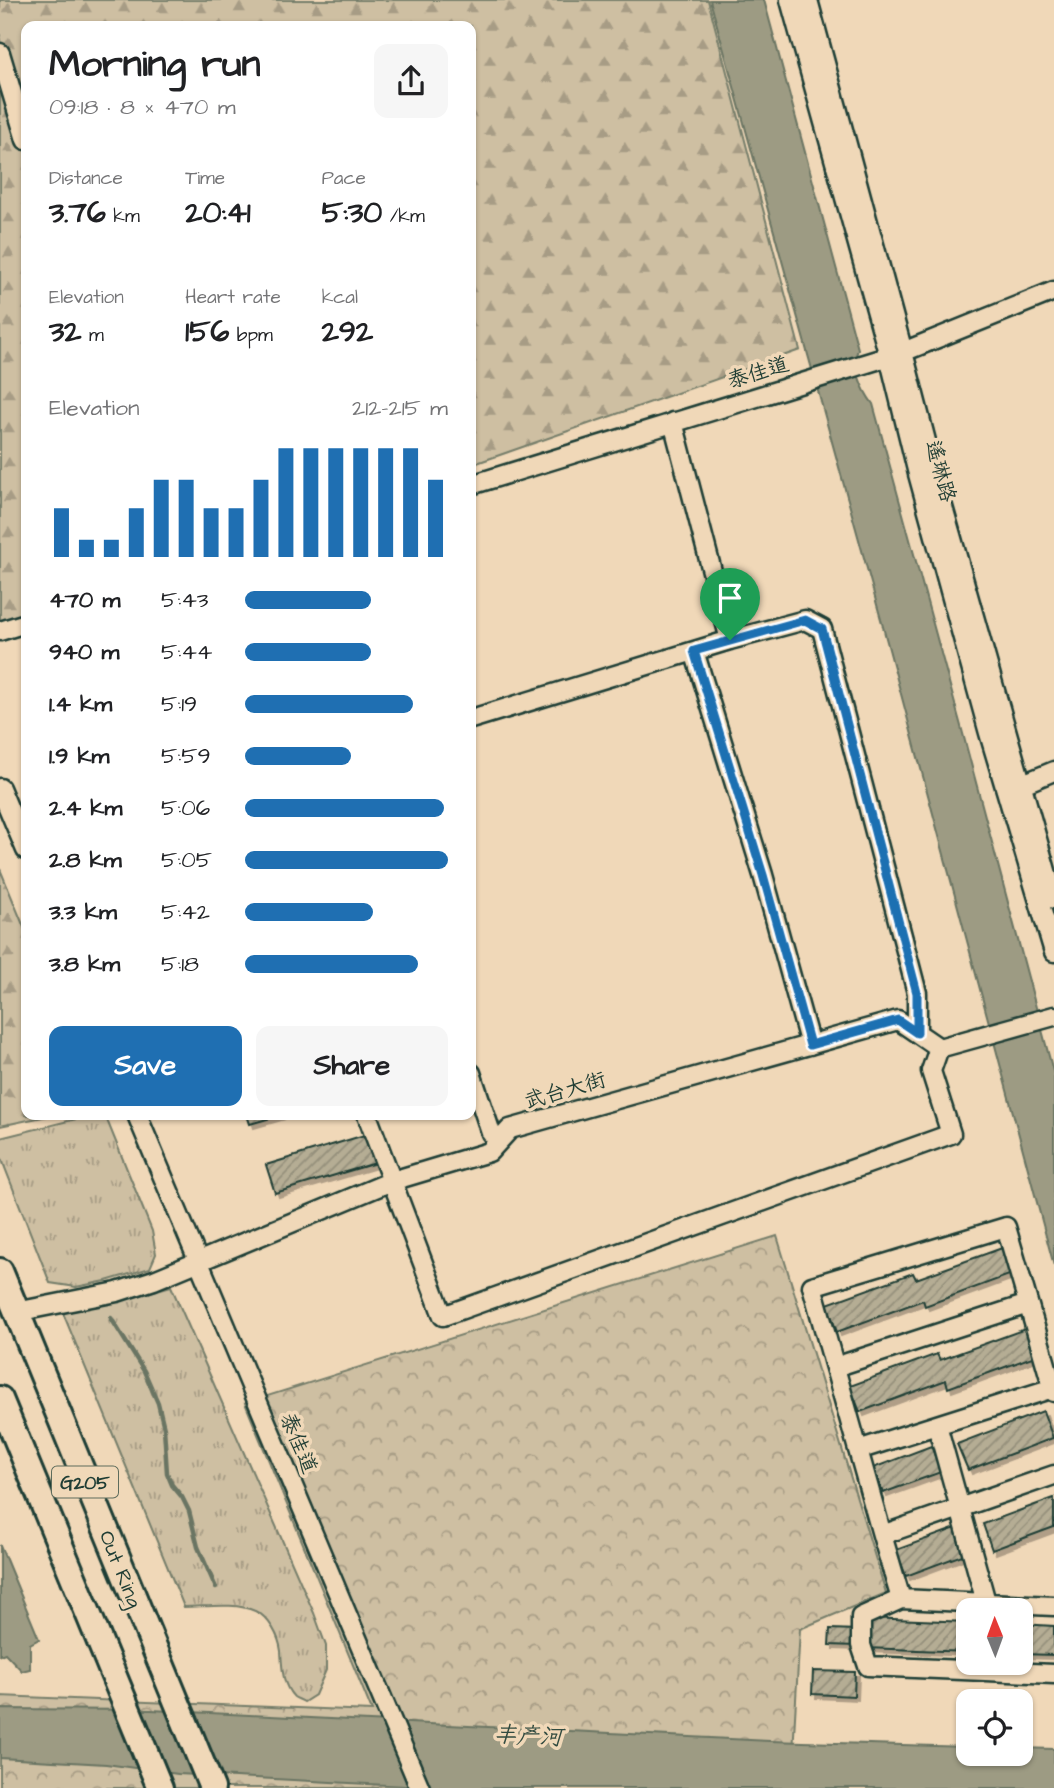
<!DOCTYPE html>
<html lang="en">
<head>
<meta charset="utf-8">
<style>
	:root { --surface:#fff; --page:#f6f6f6; --text:#202124; --muted:#757577; --accent:#1f6fb2 }
	body { margin:0; font-family:"Architects Daughter","LXGW WenKai TC",sans-serif; background:var(--page); color:var(--text); height:100vh; display:flex; flex-direction:column; font-size:26px; white-space:nowrap }
	* { box-sizing:border-box; margin:0 }
	p { font-size:23px; color:var(--muted) }
	.icon { flex:none; width:38px; height:38px; fill:none; stroke:currentColor; stroke-width:2; stroke-linecap:round; stroke-linejoin:round }
	.map { position:relative; flex:1; overflow:hidden }
	.side { position:absolute; left:21px; top:21px; width:455px; height:1099px; display:flex; flex-direction:column; background:var(--surface); border-radius:14px; box-shadow:0 2px 5px #0004 }
	.side>* { flex:none }
	.needle { width:46px; rotate:359deg }
	.controls { position:absolute; left:956px; top:1598px; display:grid; gap:14px }
	.controls a { display:grid; place-items:center; width:77px; height:77px; border-radius:14px; background:var(--surface); box-shadow:0 2px 5px #0004; font-size:35px }
	.pin { position:absolute; display:grid; place-items:center; width:60px; height:60px; color:#fff; margin:-72px -30px; border-radius:50% 50% 50% 0; rotate:-45deg; box-shadow:0 0 7px #0007 }
	.pin .icon { rotate:45deg }
	.round { display:grid; place-items:center; flex:none; width:74px; height:74px; border-radius:14px; background:var(--page) }
	.overview { display:flex; align-items:center; justify-content:space-between; height:119px; padding:0 28px }
	h1 { font-size:38px; font-weight:700; line-height:52px }
	.figures { display:grid; grid-template-columns:repeat(3,1fr); gap:10px; height:119px; padding:7px 28px }
	.figures div { display:grid; align-content:center }
	.figures b { font-size:30px; font-weight:700 }
	.figures small { font-size:19px; font-weight:400 }
	.figures p { font-size:19px }
	.chart { height:196px; padding:14px 28px }
	.chart p { display:flex; justify-content:space-between }
	.chart svg { width:100%; height:126px; margin-top:7px; stroke:var(--accent); stroke-width:6 }
	.cta { display:flex; gap:14px; margin-top:auto; padding:14px 28px }
	.cta a { flex:1; height:80px; border-radius:14px; background:var(--accent); color:#fff; font-size:28px; font-weight:700; line-height:80px; text-align:center }
	.cta a+a { background:var(--page); color:var(--text) }
	ul { padding:0 28px; list-style:none; font-size:23px }
	li { display:grid; grid-template-columns:112px 84px 1fr; align-items:center; height:52px }
	li i { height:18px; border-radius:9px; background:var(--accent) }
	.map>svg:first-child { display:block }
</style>
</head>
<body>
<div class="map">
<svg width="1054" height="1788" viewBox="0 0 1054 1788">
	<defs>
		<pattern id="grass-tufts" width="24" height="20" patternUnits="userSpaceOnUse" patternTransform="scale(1.75)"><rect width="24" height="20" fill="#cebfa2"/><path d="M3 7l-1-3M5 7V3M7 7l1-3M15 17l-1-3M17 17v-4M19 17l1-3" fill="none" stroke="#a79c85"/></pattern>
		<pattern id="forest-firs" width="22" height="20" patternUnits="userSpaceOnUse" patternTransform="scale(1.75)"><rect width="22" height="20" fill="#cebfa2"/><path d="M5 1l3.5 6h-7zM16 11l3.5 6h-7z" fill="#a79c85"/></pattern>
		<pattern id="park-crowns" width="20" height="18" patternUnits="userSpaceOnUse" patternTransform="scale(1.75)"><rect width="20" height="18" fill="#cebfa2"/><path d="M2 6a3 3 0 1 1 6 0M12 15a3 3 0 1 1 6 0" fill="none" stroke="#a79c85"/></pattern>
		<pattern id="building-hatch" width="6" height="6" patternUnits="userSpaceOnUse" patternTransform="scale(1.75)"><rect width="6" height="6" fill="#b5ad94"/><path d="M-1 1l2-2M0 6l6-6M5 7l2-2" fill="none" stroke="#938e7a"/></pattern>
		<filter id="shadow"><feDropShadow dx="4" dy="4" stdDeviation="0" flood-color="#0004"/></filter>
	</defs>
	<rect width="100%" height="100%" fill="#f0d8b8"/>
	<filter id="ink" filterUnits="userSpaceOnUse"><feTurbulence type="fractalNoise" baseFrequency=".0143" numOctaves="2"/><feDisplacementMap in="SourceGraphic" scale="14" xChannelSelector="R" yChannelSelector="G"/><feConvolveMatrix kernelMatrix="1 2 1 2 8 2 1 2 1" color-interpolation-filters="sRGB"/></filter>
	<g filter="url(#ink)">
		<path fill="url(#grass-tufts)" stroke="#767e6b" stroke-width="2" d="M92 1115H105L152 1231 156 1254 150 1268 106 1281 76 1287 50 1283 0 1155V1138Z
			M171 1286 314 1613 326 1646V1670L315 1695 304 1702C301 1700 297 1699 294 1697 282 1685 282 1666 281 1651 279 1636 269 1617 255 1611 235 1602 206 1607 184 1607L63 1313 115 1302Z"/>
		<path fill="url(#forest-firs)" stroke="#767e6b" stroke-width="2" d="M0 0H708L800 350 471 465V26H26V619L0 628Z
			M0 869 26 932V1115H52L0 1126Z"/>
		<path fill="url(#park-crowns)" stroke="#767e6b" stroke-width="2" d="M777 1236 886 1593 800 1629 791 1788H0V1696L372 1711 245 1403Z"/>
		<path fill="#9d9b83" stroke="#6b7563" stroke-width="2" d="M710 0H764L858 349C851 365 863 391 873 404L962 730 1054 1075V1266L882 623Z
			M0 1545 39 1639 30 1644V1669L22 1671 5 1653 0 1655Z
			M0 1709 151 1710 770 1741 968 1747V1754H1020V1748L1054 1749V1788H443L178 1774 106 1764 0 1758Z"/>
		<g fill="none" stroke-linecap="round" stroke-linejoin="round">
			<path stroke="#6b7563" stroke-width="4.5" d="M111 1318 144 1371 158 1403 164 1428 167 1473 172 1485 182 1497 189 1511 198 1547 216 1588"/>
		</g>
		<path fill="url(#building-hatch)" stroke="#1f3d34" stroke-width="2" filter="url(#shadow)" d="M247 1115H281L250 1124Z
			M371 1133 379 1162 275 1193 266 1165Z
			M1002 1248 1012 1274 925 1306 923 1300 837 1332 827 1304 913 1273 916 1279Z
			M1025 1329 1035 1356 948 1388 946 1380 860 1412 850 1386 937 1354 940 1360Z
			M1043 1411 1053 1438 968 1470 957 1444Z
			M931 1446 941 1472 883 1493 873 1468Z
			M1054 1498V1527L992 1550 983 1524Z
			M956 1528 965 1554 906 1576 896 1550Z
			M868 1618 968 1622V1652L866 1648Z
			M1020 1624 1054 1626V1655L1020 1654Z
			M830 1629 857 1630 856 1646 829 1645Z
			M813 1671 855 1672 854 1696 812 1694Z"/>
		<g fill="none" stroke-linecap="round" stroke-linejoin="round">
			<defs>
				<path id="minor" d="M790 0 889 356 918 474 989 733 1054 952
					M808 0 903 352 943 507 1054 899
					M0 53 26 140
					M673 422 730 640
					M471 485 903 352 1054 291
					M0 631 26 623
					M694 651 763 875 810 1045
					M471 719 730 640 805 620 822 629 917 993V1033
					M0 788 26 850
					M1013 788 1054 771
					M471 1073 491 1133 499 1140
					M137 1115 420 1788
					M367 1115 443 1316 951 1134 931 1071 939 1048
					M16 1312 117 1292 154 1280 392 1181 489 1152 510 1129 898 1020 939 1048 1054 1016
					M835 1367 1028 1304
					M1054 1392 1006 1227 812 1286 882 1535 901 1599 1054 1606
					M937 1425 986 1602
					M858 1450 1053 1388
					M882 1535 1054 1475
					M901 1599 861 1617V1645L868 1666 1054 1674"/>
				<path id="highway" d="M0 1271 212 1788
					M0 1399 160 1788"/>
			</defs>
			<use href="#minor" stroke="#1f3d34" stroke-width="23"/>
			<use href="#highway" stroke="#1f3d34" stroke-width="30"/>
			<use href="#minor" stroke="#f0d8b8" stroke-width="18"/>
			<use href="#highway" stroke="#f0d8b8" stroke-width="24"/>
		</g>
	</g>
	<g fill="none" stroke-linecap="round" stroke-linejoin="round" filter="url(#ink)">
		<defs>
			<path id="route" d="M805 620 822 629 917 993V1033L898 1020 810 1045 763 875 694 651Z"/>
		</defs>
		<use href="#route" stroke="#fff" stroke-width="14"/>
		<use href="#route" stroke="#1f6fb2" stroke-width="9"/>
	</g>
	<g text-anchor="middle" stroke-width="7" stroke-linejoin="round" paint-order="stroke">
		<rect fill="#f0d8b8" stroke="#5e6c5c" stroke-width="2" x="52" y="1466.5" width="66" height="31" rx="5"/>
		<g font-size="19" font-weight="bold" fill="#1f3d34">
			<text x="85" y="1489">G205</text>
		</g>
		<g font-size="21" fill="#1f3d34" stroke="#f0d8b8">
			<text transform="translate(758 372) rotate(-17)" y="7">泰佳道</text>
			<text transform="translate(941 471) rotate(75)" y="7">遥琳路</text>
			<text transform="translate(565 1090) rotate(-16)" y="7">武台大街</text>
			<text transform="translate(299 1443) rotate(67)" y="7">泰佳道</text>
			<text transform="translate(121 1569) rotate(68)" y="7">Out Ring</text>
		</g>
		<g font-size="23" font-style="italic" fill="#324b40" stroke="#f0d8b8">
			<text transform="translate(528 1735) rotate(3)" y="8">丰产河</text>
		</g>
	</g>
</svg>
<div class="controls">
<a><svg class="needle" viewBox="-14 -14 28 28"><path d="M0-13l5 13h-10z" fill="#e53935"/><path d="M0 13l5-13h-10z" fill="#757577"/></svg></a>
<a><svg class="icon" aria-label="locate" viewBox="0 0 24 24"><circle cx="12" cy="12" r="6"/><path d="M12 2v4M12 18v4M2 12h4M18 12h4"/></svg></a>
</div>
<div class="pin" style="left:730px;top:640px;background:#1e9e55"><svg class="icon" aria-label="arrive" viewBox="0 0 24 24"><path d="M6 21V4h12l-3 4 3 4H6"/></svg></div>
<section class="side">
<div class="overview"><div><h1>Morning run</h1><p>09:18 · 8 × 470 m</p></div><a class="round"><svg class="icon" aria-label="share" viewBox="0 0 24 24"><path d="M12 15V3M7 8l5-5 5 5M5 13v7h14v-7"/></svg></a></div>
<div class="figures">
<div><p>Distance</p><b>3.76<small> km</small></b></div>
<div><p>Time</p><b>20:41</b></div>
<div><p>Pace</p><b>5:30<small> /km</small></b></div>
</div>
<div class="figures">
<div><p>Elevation</p><b>32<small> m</small></b></div>
<div><p>Heart rate</p><b>156<small> bpm</small></b></div>
<div><p>kcal</p><b>292</b></div>
</div>
<div class="chart"><p><span>Elevation</span>212–215 m</p>
<svg viewBox="0 0 160 44" preserveAspectRatio="none"><path d="M5 44V27M15 44V38M25 44V38M35 44V27M45 44V17M55 44V17M65 44V27M75 44V27M85 44V17M95 44V6M105 44V6M115 44V6M125 44V6M135 44V6M145 44V6M155 44V17"/></svg>
</div>
<ul>
<li><b>470 m</b>5:43<i style="width:62%"></i></li>
<li><b>940 m</b>5:44<i style="width:62%"></i></li>
<li><b>1.4 km</b>5:19<i style="width:83%"></i></li>
<li><b>1.9 km</b>5:59<i style="width:52%"></i></li>
<li><b>2.4 km</b>5:06<i style="width:98%"></i></li>
<li><b>2.8 km</b>5:05<i style="width:100%"></i></li>
<li><b>3.3 km</b>5:42<i style="width:63%"></i></li>
<li><b>3.8 km</b>5:18<i style="width:85%"></i></li>
</ul>
<div class="cta"><a>Save</a><a>Share</a></div>
</section>
</div>
</body>
</html>
